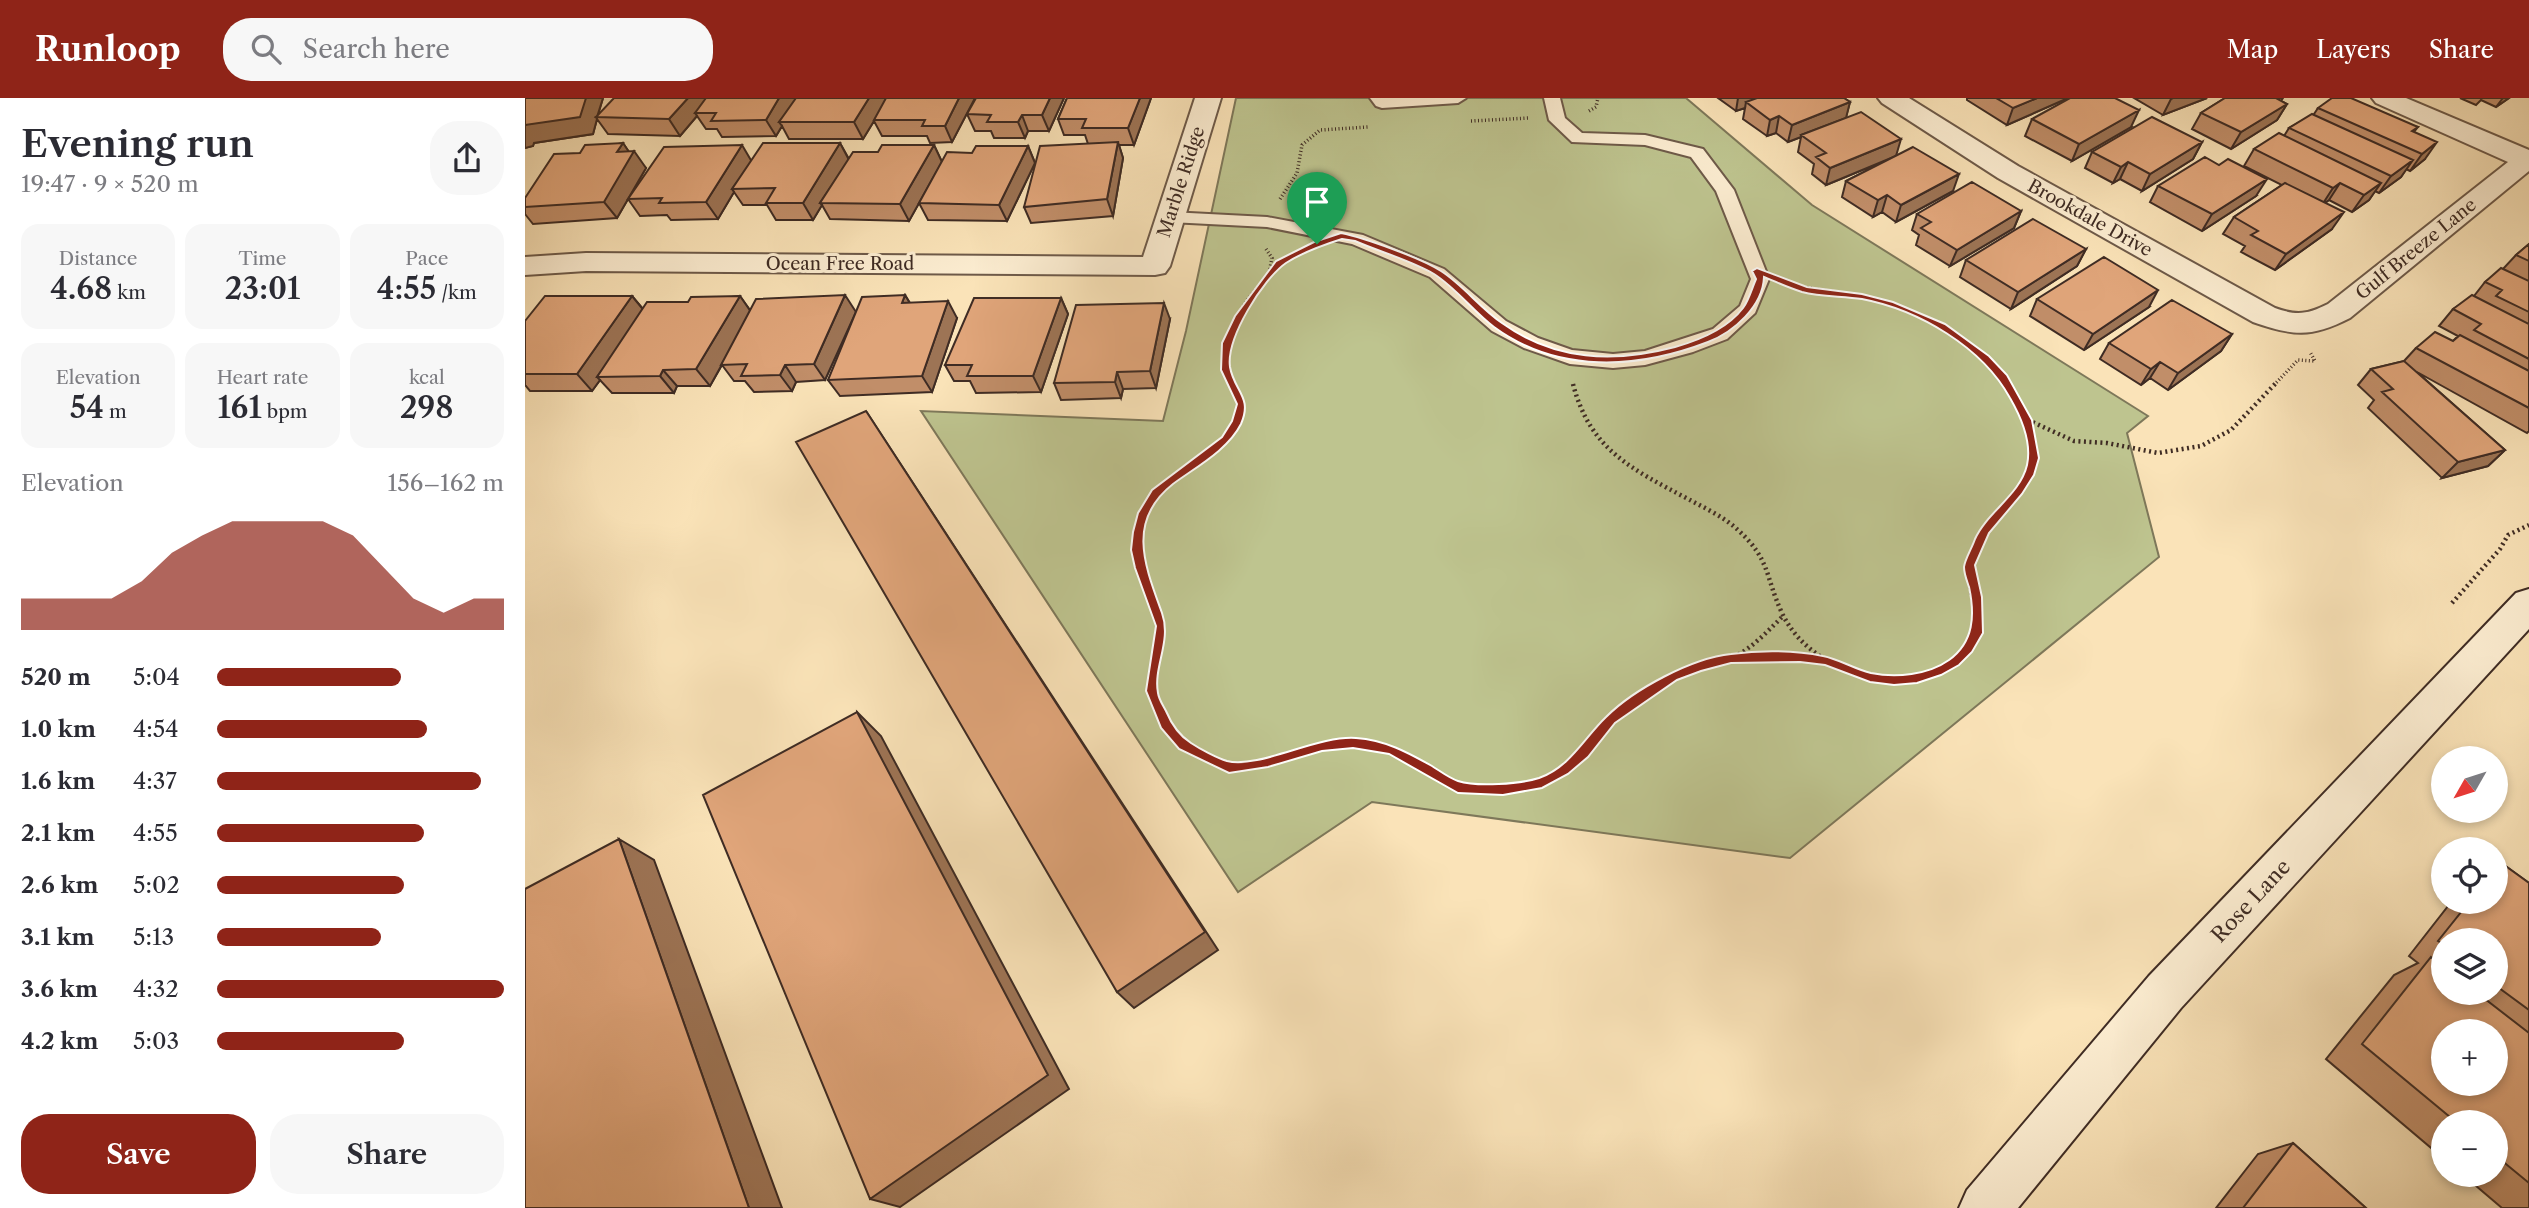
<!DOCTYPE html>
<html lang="en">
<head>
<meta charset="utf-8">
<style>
	:root { --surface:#fff; --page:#f7f7f7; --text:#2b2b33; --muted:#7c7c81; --accent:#8f2418 }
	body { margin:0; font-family:"Libre Caslon Text",serif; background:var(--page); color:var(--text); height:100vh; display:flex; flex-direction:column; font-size:26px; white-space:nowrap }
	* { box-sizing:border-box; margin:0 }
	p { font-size:23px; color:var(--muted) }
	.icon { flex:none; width:38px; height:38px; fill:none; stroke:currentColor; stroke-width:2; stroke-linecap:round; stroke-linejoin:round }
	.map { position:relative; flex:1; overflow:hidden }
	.panel { display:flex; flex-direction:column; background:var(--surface); width:525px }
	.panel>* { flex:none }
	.needle { width:46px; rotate:231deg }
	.controls { position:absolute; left:1906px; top:648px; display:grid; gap:14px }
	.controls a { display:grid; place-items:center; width:77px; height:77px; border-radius:50%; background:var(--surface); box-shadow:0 4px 10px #0003; font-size:35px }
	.pin { position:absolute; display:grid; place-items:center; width:60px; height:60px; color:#fff; margin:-72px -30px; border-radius:50% 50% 50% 0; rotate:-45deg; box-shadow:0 0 7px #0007 }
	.pin .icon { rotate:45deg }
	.round { display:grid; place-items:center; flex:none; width:74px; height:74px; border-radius:28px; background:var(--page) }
	.head { display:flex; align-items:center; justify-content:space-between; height:119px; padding:0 21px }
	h1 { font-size:38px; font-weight:600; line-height:52px }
	.figures { display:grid; grid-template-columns:repeat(3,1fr); gap:10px; height:119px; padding:7px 21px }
	.figures div { display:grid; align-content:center; border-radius:18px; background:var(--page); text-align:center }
	.figures b { font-size:30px; font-weight:600 }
	.figures small { font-size:19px; font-weight:400 }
	.figures p { font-size:19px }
	.chart { height:196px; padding:14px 21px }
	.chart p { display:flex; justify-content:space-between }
	.chart svg { width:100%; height:126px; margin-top:7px; fill:var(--accent); opacity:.7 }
	.action { display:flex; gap:14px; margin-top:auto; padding:14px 21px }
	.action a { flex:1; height:80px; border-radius:28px; background:var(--accent); color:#fff; font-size:28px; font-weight:600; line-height:80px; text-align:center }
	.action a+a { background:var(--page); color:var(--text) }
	ul { padding:0 21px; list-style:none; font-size:23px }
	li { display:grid; grid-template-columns:112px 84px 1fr; align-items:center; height:52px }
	li i { height:18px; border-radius:9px; background:var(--accent) }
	header { display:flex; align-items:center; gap:42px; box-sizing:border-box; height:98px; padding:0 35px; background:var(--accent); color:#fff }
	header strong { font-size:33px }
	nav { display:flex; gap:38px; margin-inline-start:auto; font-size:24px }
	.search { width:490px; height:63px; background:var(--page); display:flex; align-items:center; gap:18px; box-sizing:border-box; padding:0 24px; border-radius:28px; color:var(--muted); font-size:26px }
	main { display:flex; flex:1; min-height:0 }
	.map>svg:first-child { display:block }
</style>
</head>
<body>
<header>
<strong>Runloop</strong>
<div class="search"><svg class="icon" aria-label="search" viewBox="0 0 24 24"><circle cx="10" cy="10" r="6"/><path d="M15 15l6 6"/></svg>Search here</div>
<nav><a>Map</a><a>Layers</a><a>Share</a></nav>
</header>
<main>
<section class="panel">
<div class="head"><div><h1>Evening run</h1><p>19:47 · 9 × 520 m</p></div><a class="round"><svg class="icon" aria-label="share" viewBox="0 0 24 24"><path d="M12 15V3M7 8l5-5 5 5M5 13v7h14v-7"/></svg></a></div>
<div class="figures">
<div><p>Distance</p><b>4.68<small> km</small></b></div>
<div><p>Time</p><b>23:01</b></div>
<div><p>Pace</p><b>4:55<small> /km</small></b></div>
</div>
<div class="figures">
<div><p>Elevation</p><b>54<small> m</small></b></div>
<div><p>Heart rate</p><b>161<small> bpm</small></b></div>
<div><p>kcal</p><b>298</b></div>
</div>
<div class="chart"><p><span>Elevation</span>156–162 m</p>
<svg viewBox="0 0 160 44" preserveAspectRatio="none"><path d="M0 44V33L10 33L20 33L30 33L40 27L50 17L60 11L70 6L80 6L90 6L100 6L110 11L120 22L130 33L140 38L150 33L160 33V44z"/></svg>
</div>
<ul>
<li><b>520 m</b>5:04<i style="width:64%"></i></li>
<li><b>1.0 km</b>4:54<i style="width:73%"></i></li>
<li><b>1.6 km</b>4:37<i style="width:92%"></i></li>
<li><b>2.1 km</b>4:55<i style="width:72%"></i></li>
<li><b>2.6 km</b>5:02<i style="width:65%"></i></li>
<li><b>3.1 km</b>5:13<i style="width:57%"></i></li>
<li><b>3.6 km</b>4:32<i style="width:100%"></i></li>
<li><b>4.2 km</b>5:03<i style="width:65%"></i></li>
</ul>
<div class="action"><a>Save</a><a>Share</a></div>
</section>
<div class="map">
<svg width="2004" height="1110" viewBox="0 0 2004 1110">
	<rect width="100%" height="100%" fill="#fae3b8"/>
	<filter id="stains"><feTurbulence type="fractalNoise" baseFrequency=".00286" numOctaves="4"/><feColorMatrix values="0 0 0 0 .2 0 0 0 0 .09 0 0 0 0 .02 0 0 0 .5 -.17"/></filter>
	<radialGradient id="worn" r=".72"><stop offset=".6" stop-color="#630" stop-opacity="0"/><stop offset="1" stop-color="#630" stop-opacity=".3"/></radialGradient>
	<path fill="#bec48f" stroke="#7e785a" stroke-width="2" d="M711 0H1161L1287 107 1623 318 1602 335 1634 459 1265 760 847 704 713 794 396 313 638 323 661 233Z"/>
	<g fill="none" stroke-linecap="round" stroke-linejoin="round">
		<defs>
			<path id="lane" d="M845 0H941L933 5 857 10 851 8Z
				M1019 0H1035L1040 20 1057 35 1120 37 1178 51 1209 92 1244 181 1230 215 1202 241 1168 254 1120 267 1088 270 1045 266 999 250 967 233 905 179 827 146 742 129 645 124 636 119 645 114 742 119 838 137 919 171 981 223 1013 240 1047 252 1088 256 1120 253 1188 231 1215 208 1226 181 1191 93 1166 59 1120 47 1047 44 1024 22Z"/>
			<path id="street" d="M670 0H696L645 168 640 175 630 177 61 173 0 177V159L61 155 618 159Z
				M1353 0H1384L1493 68 1750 210C1772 218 1783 216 1803 206L1983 64 1851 5 1847 0H1881L2004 52V73L1825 220C1786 240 1768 238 1728 224L1473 80 1357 5Z"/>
			<path id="secondary" d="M2004 491V531L1656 910 1493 1110H1434L1442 1092 1624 878 1991 495Z"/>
		</defs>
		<use href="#lane" stroke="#6e5a49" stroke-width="4"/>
		<use href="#street" stroke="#6e5a49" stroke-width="4"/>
		<use href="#secondary" stroke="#3f2c24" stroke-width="4"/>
		<path stroke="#3f2c24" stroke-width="3.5" stroke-dasharray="1 2.5" stroke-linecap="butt" d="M1064 13 1071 9 1073 0
			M946 23 1004 20
			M755 101 772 75 777 47 795 32 843 29
			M741 151 747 160 744 175
			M1262 184C1287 193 1312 193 1337 198 1395 210 1447 240 1483 287
			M707 287C684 238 731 183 769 157
			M1749 287 1773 262 1790 263 1785 254"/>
		<path stroke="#3f2c24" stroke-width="4.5" stroke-dasharray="2 3.5" stroke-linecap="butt" d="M1048 286C1065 352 1107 371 1163 401 1180 410 1199 419 1213 432 1246 462 1240 479 1257 515 1274 551 1310 572 1349 579 1374 584 1403 581 1425 567 1470 536 1444 512 1444 472 1444 459 1453 442 1459 432 1470 416 1487 404 1498 388 1520 357 1502 313 1482 285
			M1503 322 1549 343 1582 345 1633 355 1676 348 1706 332 1751 285
			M1927 505 1975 451 1983 437 2004 427
			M1207 561 1274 559 1299 563
			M665 650 641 626 626 593 636 528 612 452 619 415 631 394 700 342 712 323 717 306 706 285
			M790 650 828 645 859 650
			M1063 650C1092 611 1124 587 1170 570 1182 565 1196 566 1207 560 1226 551 1242 534 1257 519"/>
		<path stroke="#3f2c24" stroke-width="5" stroke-dasharray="2 4.5" stroke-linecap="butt" d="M661 648 704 670 743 664 796 648
			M848 648 866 651 933 689 978 691 1017 685 1059 655 1064 648"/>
		<use href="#lane" fill="#fcedd1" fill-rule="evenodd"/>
		<use href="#street" fill="#fcedd1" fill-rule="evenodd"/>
		<use href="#secondary" fill="#fcedd1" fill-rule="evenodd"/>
	</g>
	<path fill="#c18e69" stroke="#3f2c24" stroke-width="2" fill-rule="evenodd" d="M0 0H78L73 17 450 0 427 44 405 45 402 38H357L349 23 338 41H264L257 28 251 38 197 39 192 31H181L172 18 155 38 83 36 72 21 68 36 9 45 8 48 0 50Z
		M451 0H539L524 33H503L500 40H469L466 33H450L442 16Z
		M542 0H626L609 47H594L598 60 588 118 506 125 499 109 563 46 560 37H539L533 21Z
		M1193 0H1319L1325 4 1321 19 1371 57 1428 93 1371 124 1357 114 1348 119 1317 99 1321 83 1369 59 1301 87 1287 76 1289 66 1273 54 1276 39 1263 44 1251 35 1242 38 1218 21 1220 10 1211 13Z
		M1442 0H1543L1482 27 1442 2Z
		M1609 0H1682L1638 17Z
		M1700 0H1758L1756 3 1762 6 1752 22 1706 51 1667 31 1676 15Z
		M1935 0H1984L1971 9 1956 2 1951 7Z
		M1793 10 1893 29 1889 34 1900 61 1885 73 1881 71 1876 79 1854 95 1850 93 1844 102 1827 114 1804 102 1800 105 1807 131 1750 172 1716 154 1720 148 1698 136 1709 119 1757 87 1719 68 1729 51 1759 38 1764 30 1789 16Z
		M1507 21 1606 29 1547 63 1500 38Z
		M1677 44 1668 61 1617 93 1595 81 1588 85 1560 70 1567 54Z
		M98 45 104 54 121 70 103 101 227 62 315 45 324 61 353 54 409 47 417 64 384 123 305 121 297 107 288 122H251L242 107H218L209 94 193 121 146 122 142 117 115 118 103 101 92 120 8 126 0 116V100L55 55Z
		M503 48 510 65 482 123 403 122 394 105 447 55Z
		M1633 88 1731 98 1677 133 1625 104Z
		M1496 113 1489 130 1425 168 1391 147 1394 137 1387 132 1392 116Z
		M2004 146V333L2002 335 1892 274 1980 352 1963 368 1917 380 1843 310 1849 302 1833 287 1846 271 1879 263 1891 250 1928 243 1933 238 1914 228 1928 211 1949 198 1960 184 1978 171 1991 157Z
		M1561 151 1552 168 1486 211 1435 179 1441 162Z
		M380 197 385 205 432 220 407 294 315 298 303 282Z
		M107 198 118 211 163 204 215 198 225 212 331 214 300 282 271 284 267 293 229 294 220 283H209L197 267 185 288H152L149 295H87L75 282 67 293H5L0 287V223Z
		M536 200 543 216 516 294 451 295 445 283H429L420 267Z
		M1512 201 1624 209 1559 252 1505 218Z
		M645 221 631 290 598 291 596 300 536 302 529 285Z
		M1707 236 1696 253 1643 292 1625 280 1616 287 1575 261 1584 245Z
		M1975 764 2004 785V1110H1977L1937 1076H1970V1024H1918V1060L1801 961 1869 877 1893 865 1884 858 1927 803H1970V767ZM1918 842H1970V894H1918Z
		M1768 1045 1841 1110H1691L1733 1056Z"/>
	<path fill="#9d7455" stroke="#3f2c24" stroke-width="2" d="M61 0H78L72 19H71L72 21 68 36 9 45 8 48 0 50V27Z
		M163 0H187L170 15 172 18 155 38 144 21Z
		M254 0H274L254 24 257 28 251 38 241 22Z
		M344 0H363L338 41 329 24Z
		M434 0H450L427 44 420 28Z
		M525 0H539L524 33 517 17Z
		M615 0H626L609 47 603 30Z
		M1213 0H1246L1221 4 1220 10 1211 13Z
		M1512 0H1543L1482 27 1488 10Z
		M1648 0H1682L1638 17 1646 1Z
		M1978 0H1984L1971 9Z
		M1325 4 1321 20 1276 37V39L1263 44 1267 27Z
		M1762 6 1752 22 1706 51 1716 34Z
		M1614 12 1606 29 1547 63 1554 46Z
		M497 17 503 33 500 40 493 24Z
		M1254 18 1251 35 1242 38 1245 22Z
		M1376 41 1371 58 1301 87 1305 70Z
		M593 44 598 60 588 118 582 101Z
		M1677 44 1668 61 1617 93 1625 76Z
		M1912 44 1900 61 1885 73 1897 56Z
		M98 45 106 57 109 53 121 70 92 120 79 104 92 54Z
		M315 45 324 62 295 105 297 107 288 122 278 105Z
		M217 47 227 64 207 91 209 94 193 121 181 104Z
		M409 47 417 64 384 123 375 106Z
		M503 48 510 65 482 123 474 107Z
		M1888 62 1876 79 1854 95 1866 78Z
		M1603 64 1595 81 1588 85 1596 69Z
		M1434 76 1428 93 1371 124 1376 107Z
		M1742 81 1731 98 1677 133 1687 116Z
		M1815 85 1804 102 1797 107 1808 90Z
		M1856 85 1844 102 1827 114 1839 97Z
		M1362 97 1357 114 1348 119 1353 102Z
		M1496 113 1489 130 1425 168 1432 152Z
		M1819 114 1807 131 1750 172 1761 156Z
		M1561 151 1552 168 1486 211 1493 194Z
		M1633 192 1624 209 1559 252 1568 236Z
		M320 197 331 214 300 282 289 266Z
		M380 197 390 214 377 205Z
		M107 198 121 215 72 279 75 282 67 293 52 276Z
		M215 198 226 214 185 288 171 271Z
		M536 200 543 216 516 294 508 278Z
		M423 203 432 220 407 294 397 278Z
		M639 205 645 221 631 290 625 273Z
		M1707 236 1696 253 1643 292 1653 275Z
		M1635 264 1625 280 1616 287 1626 271Z
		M260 267 271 284 267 293 255 277Z
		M138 272 152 288 149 295 135 278Z
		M592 274 598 291 596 300 590 284Z
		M341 313 693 852 609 910 592 894Z
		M1980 352 1963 368 1917 380 1933 364Z
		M332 614 356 638 544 991 375 1109 345 1101Z
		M94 741 129 762 257 1110H224Z"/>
	<path fill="#e0a57a" stroke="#3f2c24" stroke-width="2" fill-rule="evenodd" d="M0 0H61L55 19 0 27Z
		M89 0H163L144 21 71 19Z
		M181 0H254L241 22 186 23 191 15H170Z
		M271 0H344L329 24H254Z
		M361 0H434L420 28H397L400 22H349Z
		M451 0H525L517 17H497L493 24H462L466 17 442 16Z
		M542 0H615L603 30H557L561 21H533Z
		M1232 0H1319L1325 4 1267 27 1254 18 1245 22 1221 4Z
		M1471 0H1512L1488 10Z
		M1545 0H1590L1614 12 1554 46 1507 21Z
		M1700 0H1751L1762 6 1716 34 1676 15Z
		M1807 0H1826L1893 29 1887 33 1912 44 1897 56 1793 10Z
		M1336 14 1376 41 1305 70 1291 59 1301 55 1276 37Z
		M1787 16 1888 62 1866 78 1764 30Z
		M1627 19 1677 44 1625 76 1603 64 1596 69 1567 54Z
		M1754 35 1856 85 1839 97 1815 85 1808 90 1729 51Z
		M593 44 582 101 499 109 515 48Z
		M98 45 92 54 109 53 79 104 0 109V100L29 56 55 55 60 47Z
		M238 45H315L278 105H241L250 90 207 91Z
		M217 47 181 104 134 105 137 100 103 101 139 49Z
		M357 47H409L375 106 295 105 328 54H353Z
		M451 48H503L474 107 394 105 422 54 447 55Z
		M1388 49 1434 76 1376 107 1362 97 1353 102 1321 83Z
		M1680 59 1694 67 1703 61 1742 81 1687 116 1633 88Z
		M1447 84 1496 113 1432 152 1396 130 1406 124 1392 116Z
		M1760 85 1819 114 1761 156 1726 137 1733 133 1709 119Z
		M1508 121 1561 151 1493 194 1441 162Z
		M2004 146V163L1991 157Z
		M1579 159 1633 192 1568 236 1512 201Z
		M1976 170 2004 183V214L1971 198 1977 192 1960 184Z
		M320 197 289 266 260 267 255 277 216 278 222 266 196 267 231 201Z
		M380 197 377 205 423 203 397 278 303 282 337 199Z
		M1947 197 2004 226V261L1949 232 1956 226 1928 211Z
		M20 198H107L52 276H0V223Z
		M215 198 171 271 138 272 135 278 72 279 122 204H163L166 199Z
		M449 200H536L508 278H442L447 267H420Z
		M1647 202 1707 236 1653 275 1635 264 1626 271 1584 245Z
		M639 205 625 273 592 274 590 284 529 285 551 207Z
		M1910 234 1928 243 1935 237 2004 273V310L1891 250Z
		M1879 263 1980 352 1933 364 1857 294 1868 291 1846 271Z
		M341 313 680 834 592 894 271 344Z
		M332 614 523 977 345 1101 178 697Z
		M94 741 224 1110H0V791Z
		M1975 764 2004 785V912L1970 887V842H1918V846L1913 843 1945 803H1970V770Z
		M1906 859 1918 868V894H1951L2004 935V1085L1970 1057V1024H1931L1837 946ZM1918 933H1970V985H1918Z
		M1768 1045 1841 1110H1718Z"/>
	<path fill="#8f2418" stroke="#fff" stroke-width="2" fill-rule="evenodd" d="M816 135C840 140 896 160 916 173 938 187 955 210 977 225 1030 263 1089 265 1150 249 1175 242 1202 231 1218 210 1224 202 1227 190 1231 181L1227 173 1232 170 1282 189 1337 196 1368 204 1420 226 1464 258 1482 277 1507 322 1514 360 1509 377 1497 396 1464 435 1450 467 1457 499 1458 535 1447 554 1434 567 1416 577 1392 585 1369 587 1345 584 1300 567 1275 564 1206 565 1176 573 1152 582 1090 625 1063 659 1043 676 1017 690 978 697 933 695 864 656 828 650 797 653 743 669 704 675 654 651 636 630 621 593 631 528 610 470 606 452 608 434 613 415 627 392 697 339 707 323 712 306 696 272 697 245 710 218 751 163 789 144ZM817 141 830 143C855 154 885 162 909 176 931 190 948 213 969 229 1033 276 1113 271 1183 244 1209 234 1238 208 1239 179 1251 184 1264 190 1277 194 1296 199 1317 198 1337 201 1394 212 1457 249 1485 300 1496 319 1507 344 1502 367 1495 397 1462 414 1450 441 1447 450 1440 461 1439 469 1439 476 1442 483 1444 489 1450 517 1449 544 1424 562 1403 577 1371 580 1346 575 1329 571 1314 561 1298 558 1270 552 1235 552 1206 556 1167 560 1109 591 1081 619 1059 640 1045 669 1014 680 995 686 952 689 933 683 924 680 915 673 907 668 882 654 860 642 831 640 793 637 734 671 702 663 692 660 675 651 666 645 655 638 646 625 641 613 638 607 634 602 633 595 628 569 647 543 637 515 620 468 601 423 648 386 671 369 703 352 716 326 728 299 709 293 705 269 701 240 738 181 761 165 778 154 798 147 817 141Z"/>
	<g text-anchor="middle" stroke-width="6" stroke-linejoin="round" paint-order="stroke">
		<g font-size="18" fill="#3f2c24" stroke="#fcedd1">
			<text transform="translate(656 84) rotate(-72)" y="6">Marble Ridge</text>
			<text transform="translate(1565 120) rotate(29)" y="6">Brookdale Drive</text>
			<text transform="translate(1891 151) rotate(-39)" y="6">Gulf Breeze Lane</text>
			<text x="315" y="172">Ocean Free Road</text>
		</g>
		<g font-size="21" fill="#3f2c24" stroke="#fcedd1">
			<text transform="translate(1726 803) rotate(-47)" y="7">Rose Lane</text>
		</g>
	</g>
	<rect width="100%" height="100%" filter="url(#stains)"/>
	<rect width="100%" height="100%" fill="url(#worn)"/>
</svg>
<div class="controls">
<a><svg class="needle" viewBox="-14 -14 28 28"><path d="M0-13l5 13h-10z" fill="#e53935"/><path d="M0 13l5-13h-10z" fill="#7c7c81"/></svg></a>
<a><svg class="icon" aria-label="locate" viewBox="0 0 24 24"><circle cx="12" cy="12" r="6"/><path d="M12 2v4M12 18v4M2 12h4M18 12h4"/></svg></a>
<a><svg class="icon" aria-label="layers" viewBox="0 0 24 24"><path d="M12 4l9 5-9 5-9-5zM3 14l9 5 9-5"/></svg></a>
<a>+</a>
<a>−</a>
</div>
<div class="pin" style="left:792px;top:146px;background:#1e9e55"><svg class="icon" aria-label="arrive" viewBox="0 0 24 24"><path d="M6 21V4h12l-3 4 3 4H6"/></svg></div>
</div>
</main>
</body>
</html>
